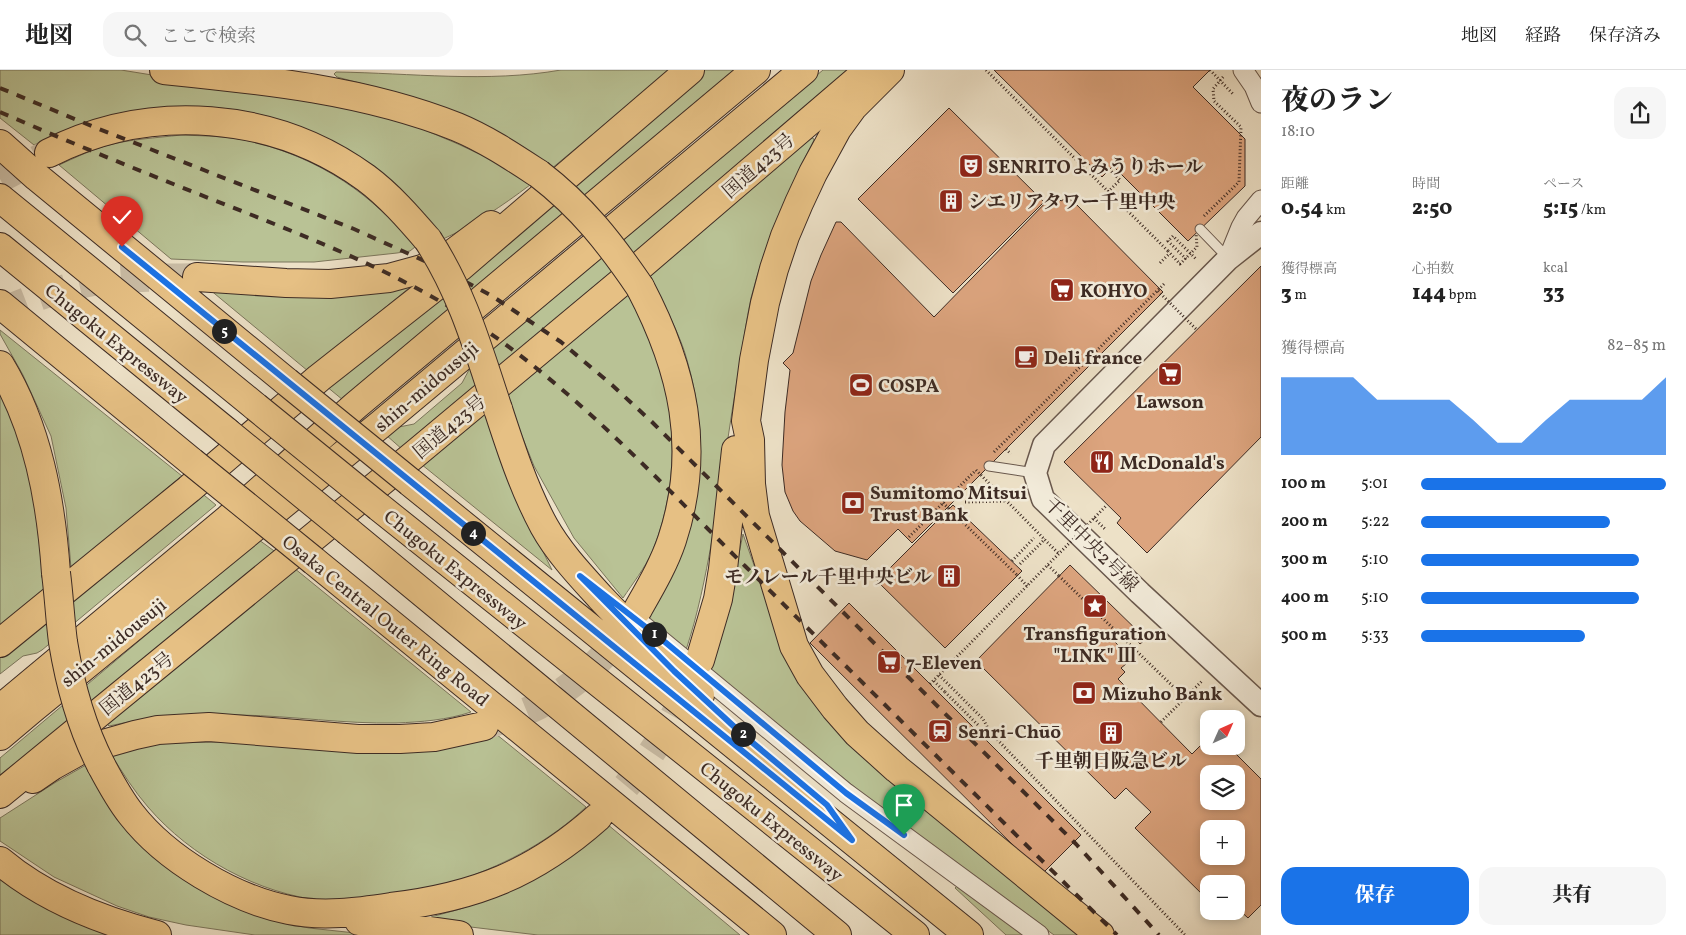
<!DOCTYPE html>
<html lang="ja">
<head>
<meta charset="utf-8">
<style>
	:root { --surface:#fff; --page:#f6f6f6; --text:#222; --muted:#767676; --line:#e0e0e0; --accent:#1a73e8 }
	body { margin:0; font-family:Vollkorn,"Noto Serif JP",serif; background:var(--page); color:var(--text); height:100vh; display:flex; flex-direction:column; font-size:19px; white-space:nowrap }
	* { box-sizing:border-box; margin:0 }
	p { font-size:16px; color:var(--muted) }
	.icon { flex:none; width:28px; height:28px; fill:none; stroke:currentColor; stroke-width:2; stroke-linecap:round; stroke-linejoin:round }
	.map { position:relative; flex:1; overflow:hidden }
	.sheet { display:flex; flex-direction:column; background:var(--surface); width:425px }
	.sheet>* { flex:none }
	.needle { width:32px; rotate:45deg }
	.fabs { position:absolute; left:1200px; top:640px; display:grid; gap:10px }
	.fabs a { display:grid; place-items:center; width:45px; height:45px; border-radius:10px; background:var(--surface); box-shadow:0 2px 8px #0003; font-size:25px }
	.pin { position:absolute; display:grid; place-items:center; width:42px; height:42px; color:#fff; margin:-51px -21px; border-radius:50% 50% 50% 0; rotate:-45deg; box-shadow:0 0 5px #0007 }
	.pin .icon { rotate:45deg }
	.km { position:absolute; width:25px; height:25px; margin:-12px; border-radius:50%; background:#222; color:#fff; font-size:14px; line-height:25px; text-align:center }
	.round { display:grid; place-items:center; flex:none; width:52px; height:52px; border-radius:15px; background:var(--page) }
	.overview { display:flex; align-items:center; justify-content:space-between; height:85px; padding:0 20px }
	h1 { font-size:28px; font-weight:800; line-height:38px }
	.stats { display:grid; grid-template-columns:repeat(3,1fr); gap:8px; height:85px; padding:5px 20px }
	.stats div { display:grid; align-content:center }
	.stats b { font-size:21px; font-weight:800 }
	.stats small { font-size:14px; font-weight:400 }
	.stats p { font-size:14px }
	.chart { height:140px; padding:10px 20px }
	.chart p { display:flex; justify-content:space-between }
	.chart svg { width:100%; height:90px; margin-top:5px; fill:var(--accent); opacity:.7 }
	.action { display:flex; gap:10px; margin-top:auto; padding:10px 20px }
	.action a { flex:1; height:58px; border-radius:15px; background:var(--accent); color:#fff; font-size:20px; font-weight:800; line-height:58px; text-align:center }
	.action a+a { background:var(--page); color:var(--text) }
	ul { padding:0 20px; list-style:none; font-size:16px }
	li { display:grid; grid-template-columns:80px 60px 1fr; align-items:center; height:38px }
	li i { height:12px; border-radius:6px; background:var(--accent) }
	header { display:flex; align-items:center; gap:30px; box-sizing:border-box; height:70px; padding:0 25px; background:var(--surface); border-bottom:1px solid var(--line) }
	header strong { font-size:24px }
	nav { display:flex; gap:28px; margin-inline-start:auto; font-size:18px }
	.search { width:350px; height:45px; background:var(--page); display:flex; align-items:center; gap:12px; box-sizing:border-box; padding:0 18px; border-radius:15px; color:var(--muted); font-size:19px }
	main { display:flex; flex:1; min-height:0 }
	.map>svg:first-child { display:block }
</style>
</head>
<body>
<header>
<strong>地図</strong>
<div class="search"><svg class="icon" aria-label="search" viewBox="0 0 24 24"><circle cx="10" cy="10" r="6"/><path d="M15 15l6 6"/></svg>ここで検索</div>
<nav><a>地図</a><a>経路</a><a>保存済み</a></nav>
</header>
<main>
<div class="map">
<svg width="1261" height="865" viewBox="0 0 1261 865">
	<rect width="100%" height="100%" fill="#ede1c7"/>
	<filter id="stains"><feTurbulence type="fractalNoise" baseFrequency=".004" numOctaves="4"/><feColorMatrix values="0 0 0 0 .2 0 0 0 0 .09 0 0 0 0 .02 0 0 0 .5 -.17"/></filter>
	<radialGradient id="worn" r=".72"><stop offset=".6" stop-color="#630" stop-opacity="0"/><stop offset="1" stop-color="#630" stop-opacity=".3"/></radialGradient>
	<path fill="#b9c295" stroke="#7b765c" d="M0 0H121L301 29 378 45 420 58 458 74 496 92 530 115C502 136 474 155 441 170 434 159 427 148 419 138 400 116 377 98 352 83 250 21 140 24 34 75L0 48Z
		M561 0H670L551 99C540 90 529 80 517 73 461 37 400 24 337 7L334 4 336 2C411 3 487 13 561 0Z
		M705 0H737L343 330 326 316Z
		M823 0H857L403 380 386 365 394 358 414 354 462 313 470 298 492 276Z
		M181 65C205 66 230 66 254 72 320 89 373 124 415 177L410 181 397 183 314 192H243L171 189 59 95C74 88 89 81 105 76 130 69 156 68 181 65Z
		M809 68H813L814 70C788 121 765 173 751 228 746 251 743 275 739 299 729 356 722 413 712 470 705 508 698 544 686 580L648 548C658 531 669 513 677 494 704 428 707 359 687 290 682 271 672 252 664 234L660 229 646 206Z
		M406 216 409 218 308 301 209 219Z
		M626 222C675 299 687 397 652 482 645 498 633 513 623 528L574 468 534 396 505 324Z
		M0 260 182 406 71 498 66 438 51 366 23 305 0 264Z
		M0 316 22 373 34 429 45 520 0 558Z
		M484 341 509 412 552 500 421 394Z
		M199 421 216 435 42 580 37 583 23 586 0 604V588Z
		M743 464 778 563 820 633 1085 865H1054L868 728 709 598 731 523Z
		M259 470 277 483 0 715V688Z
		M294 498 471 642C447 650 421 652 396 653 344 654 293 646 241 645 196 643 153 646 109 656L107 654Z
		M496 664 586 737C551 770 508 793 463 809 430 821 404 825 370 828 356 829 339 832 325 831 258 824 191 787 148 737 134 721 122 702 111 684L141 676 163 673 483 668Z
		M86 695 100 718 289 854 309 858 374 865H255L186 855 149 847 117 836 54 807 0 771V748L56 712Z
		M607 754 740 865H538L437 853 431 847 460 839 509 822Z
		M0 807 113 865H0Z
		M958 815 1026 865H1006L955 818Z"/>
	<path fill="#dca47e" stroke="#3d2b24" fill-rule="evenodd" d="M994 0H1210L1193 17 1245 69V116L1188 171 1113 96 1102 107Z
		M949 38 1044 132 953 223 858 129Z
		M1054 124 1061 131 1066 128 1073 131 1163 222 912 473 898 459 867 490 835 481 800 451 793 441 785 422 782 395 785 342 790 300 783 293 793 283 811 211 821 185 836 152H841L934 247Z
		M1261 196V367L1147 483 1117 453 1121 448 1064 392Z
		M953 435 1022 501 945 578 877 511Z
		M1070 495 1146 569 1140 574 1126 560 1115 572 1128 585 1122 590 1126 594 1121 598 1125 602 1118 609 1192 684 1202 674 1212 684 1220 676H1228L1261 709V835L1248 848 1236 837V814H1209V831L1135 758 1151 742 1126 718 1115 729 976 591ZM1209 704H1236V731H1209ZM1209 759H1236V786H1209Z
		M849 533 1081 765 1042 804 810 573Z"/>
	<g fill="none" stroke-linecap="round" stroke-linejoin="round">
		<path stroke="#cabda6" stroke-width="28" stroke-dasharray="28 14" stroke-linecap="butt" d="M0 109 45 85
			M0 242C34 227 71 214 108 210 138 207 168 208 197 207
			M487 655C504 649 522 644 538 636 574 617 604 590 626 557
			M598 747C638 707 669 661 692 610"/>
		<defs>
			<path id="service" d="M1200 159 1228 188
				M989 396 1035 403"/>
			<path id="minor" d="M1243 0 1254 16 1261 33
				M1228 189 1241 157 1246 148 1261 130
				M640 553 846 723 1039 865"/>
			<path id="tertiary" d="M1261 163 1228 189 1044 375 1035 403 1043 429 1140 523 1261 635"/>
			<path id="primary" d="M164 0C263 10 364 20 457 57 486 69 513 87 539 104
				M890 0 853 37 837 59 813 103 799 133 785 166 774 199 765 233 754 290 746 351 750 370 751 414 755 446 794 576 810 605 835 638 857 663 897 699 1100 865
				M0 74 37 107 287 312
				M49 83C150 32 274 41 366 108 389 125 409 148 428 170
				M197 207 286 213 330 214 389 208 422 199 448 187 491 155
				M0 234 192 392
				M0 295C38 358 51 431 56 503
				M498 339C511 379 524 419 544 456 559 483 581 506 601 528 633 562 666 593 700 625
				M410 412 969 865
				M314 491 772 865
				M638 539C651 516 664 494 672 470 702 379 683 299 640 217
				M700 590 718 529 723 499 736 380
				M101 695C110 712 119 729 131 744 166 789 233 829 289 840 323 847 358 842 391 837 475 827 534 804 598 747
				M33 709 52 696 79 681 135 665 158 660 209 657 358 669H400L434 667 484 656
				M0 791C44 828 102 851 157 865
				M359 851 459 865"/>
			<path id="trunk" d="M0 573 189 419 319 308 460 197 690 0
				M0 639 228 449 355 336 756 0
				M0 666 32 639 381 354 804 0
				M0 724 415 384 619 214 869 0"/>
			<path id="motorway" d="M0 128 256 337
				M0 177 227 362
				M379 437 915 865
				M349 462 837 865"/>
		</defs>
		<use href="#service" stroke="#69584d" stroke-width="11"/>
		<use href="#minor" stroke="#69584d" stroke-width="21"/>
		<use href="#tertiary" stroke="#69584d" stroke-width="25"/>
		<use href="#primary" stroke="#3d2b24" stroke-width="30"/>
		<use href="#trunk" stroke="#3d2b24" stroke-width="30"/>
		<use href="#motorway" stroke="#3d2b24" stroke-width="30"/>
		<path stroke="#3d2b24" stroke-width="3" stroke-dasharray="1 2.5" stroke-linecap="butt" d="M986 0 1168 181
			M1210 0 1234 25
			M1108 122 1120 110 1110 100
			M1204 146 1239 112 1241 57 1214 31 1213 19 1224 6
			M1186 189 1168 171 1173 166 1197 190
			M1160 193 1170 183
			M1006 379 1011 384
			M994 382 1164 214
			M965 432 1007 431
			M943 433 1017 505
			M909 467 975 401
			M1012 491 1034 468
			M1020 494 1045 469
			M1059 506 1185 628
			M945 622 978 655
			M1161 652 1202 611"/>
		<use href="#service" stroke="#f3ecdb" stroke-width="9"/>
		<use href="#minor" stroke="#f3ecdb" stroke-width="19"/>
		<use href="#tertiary" stroke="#f3ecdb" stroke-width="22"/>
		<use href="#primary" stroke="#e6c084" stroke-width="28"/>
		<use href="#trunk" stroke="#e6c084" stroke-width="28"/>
		<use href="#motorway" stroke="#e6c084" stroke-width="28"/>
		<path stroke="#3d2b24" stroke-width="4" stroke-dasharray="9 9" stroke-linecap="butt" d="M0 18 94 57 354 159 438 197 492 226 561 272 612 315 652 352 1076 774 1159 865
			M0 42C76 75 152 106 229 136 310 168 392 200 466 247 571 315 657 409 745 496 869 619 993 742 1117 865"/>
		<defs>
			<path id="primary-bridge" d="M539 104C582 137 610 173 640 217
				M428 170C463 224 478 279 498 339
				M287 312 410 412
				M192 392 314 491
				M56 503C59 526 60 549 63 572 70 615 81 656 101 695"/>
			<path id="motorway-bridge" d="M256 337 379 437
				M227 362 349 462"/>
		</defs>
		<use href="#primary-bridge" stroke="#3d2b24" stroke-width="30" stroke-linecap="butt"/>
		<use href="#motorway-bridge" stroke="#3d2b24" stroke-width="30" stroke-linecap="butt"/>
		<path stroke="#3d2b24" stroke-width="3" stroke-dasharray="1 2.5" stroke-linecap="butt" d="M1168 181 1180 194 1197 177 1196 163
			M1158 221 1197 260
			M976 400 1059 484
			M1094 448 1105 459
			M1048 495 1059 506
			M1017 505 1027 516
			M939 605 983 649 990 662 1185 865
			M934 611 945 622
			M930 614 1107 435"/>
		<use href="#primary-bridge" stroke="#e6c084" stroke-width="28"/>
		<use href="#motorway-bridge" stroke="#e6c084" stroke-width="28"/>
	</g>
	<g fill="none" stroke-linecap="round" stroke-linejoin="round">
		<defs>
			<path id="route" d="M122 177 852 770 827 735 741 663 674 601 580 506 665 572 846 723 904 765"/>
		</defs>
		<use href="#route" stroke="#fff" stroke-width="10"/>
		<use href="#route" stroke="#1a73e8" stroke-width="6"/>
	</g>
	<defs>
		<symbol id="theatre-square" viewBox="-11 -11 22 22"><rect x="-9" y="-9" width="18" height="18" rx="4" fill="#8f2418" stroke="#f3ecdb"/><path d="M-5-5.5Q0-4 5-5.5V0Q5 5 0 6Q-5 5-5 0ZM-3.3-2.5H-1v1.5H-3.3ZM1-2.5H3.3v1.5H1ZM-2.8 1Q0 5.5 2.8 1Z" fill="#fff"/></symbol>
		<symbol id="building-square" viewBox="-11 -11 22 22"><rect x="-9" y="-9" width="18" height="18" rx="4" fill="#8f2418" stroke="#f3ecdb"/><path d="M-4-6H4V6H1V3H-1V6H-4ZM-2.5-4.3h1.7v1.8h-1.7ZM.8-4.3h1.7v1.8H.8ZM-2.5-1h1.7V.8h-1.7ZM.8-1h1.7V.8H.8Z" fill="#fff"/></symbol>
		<symbol id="supermarket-square" viewBox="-11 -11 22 22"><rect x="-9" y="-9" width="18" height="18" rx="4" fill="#8f2418" stroke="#f3ecdb"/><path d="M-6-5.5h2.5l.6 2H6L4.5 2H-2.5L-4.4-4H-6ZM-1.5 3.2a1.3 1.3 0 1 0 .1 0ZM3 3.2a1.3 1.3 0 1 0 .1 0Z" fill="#fff"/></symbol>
		<symbol id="cafe-square" viewBox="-11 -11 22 22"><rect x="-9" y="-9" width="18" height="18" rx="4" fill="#8f2418" stroke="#f3ecdb"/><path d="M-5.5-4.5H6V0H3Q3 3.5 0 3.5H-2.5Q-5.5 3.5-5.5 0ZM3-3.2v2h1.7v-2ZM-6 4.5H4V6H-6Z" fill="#fff"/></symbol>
		<symbol id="stadium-square" viewBox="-11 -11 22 22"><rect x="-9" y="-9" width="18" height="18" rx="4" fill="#8f2418" stroke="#f3ecdb"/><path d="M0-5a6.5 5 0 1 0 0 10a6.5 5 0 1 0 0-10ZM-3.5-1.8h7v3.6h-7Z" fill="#fff"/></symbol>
		<symbol id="restaurant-square" viewBox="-11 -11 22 22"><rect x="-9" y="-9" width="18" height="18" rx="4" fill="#8f2418" stroke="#f3ecdb"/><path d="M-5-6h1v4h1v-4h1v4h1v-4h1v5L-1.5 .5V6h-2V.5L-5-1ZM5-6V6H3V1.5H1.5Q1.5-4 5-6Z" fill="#fff"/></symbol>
		<symbol id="bank-square" viewBox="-11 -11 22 22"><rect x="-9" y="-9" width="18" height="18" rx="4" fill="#8f2418" stroke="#f3ecdb"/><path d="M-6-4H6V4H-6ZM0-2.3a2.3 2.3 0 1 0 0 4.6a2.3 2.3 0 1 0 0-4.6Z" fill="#fff"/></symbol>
		<symbol id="sight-square" viewBox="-11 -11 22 22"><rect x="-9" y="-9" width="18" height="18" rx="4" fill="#8f2418" stroke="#f3ecdb"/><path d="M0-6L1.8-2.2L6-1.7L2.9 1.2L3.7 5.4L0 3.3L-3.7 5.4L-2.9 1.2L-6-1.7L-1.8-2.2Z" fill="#fff"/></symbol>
		<symbol id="station-square" viewBox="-11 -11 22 22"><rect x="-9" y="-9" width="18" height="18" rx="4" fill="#8f2418" stroke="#f3ecdb"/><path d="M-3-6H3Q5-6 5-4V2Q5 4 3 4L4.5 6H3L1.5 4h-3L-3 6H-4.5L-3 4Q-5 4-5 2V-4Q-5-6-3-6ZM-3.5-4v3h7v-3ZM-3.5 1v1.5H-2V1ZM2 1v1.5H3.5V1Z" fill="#fff"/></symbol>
	</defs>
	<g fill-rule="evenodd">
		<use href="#theatre-square" x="957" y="82" width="28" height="28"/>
		<use href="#building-square" x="937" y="117" width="28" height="28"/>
		<use href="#supermarket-square" x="1048" y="206" width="28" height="28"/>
		<use href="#cafe-square" x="1012" y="273" width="28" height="28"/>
		<use href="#supermarket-square" x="1156" y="290" width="28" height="28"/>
		<use href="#stadium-square" x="847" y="301" width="28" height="28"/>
		<use href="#restaurant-square" x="1088" y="378" width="28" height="28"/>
		<use href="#bank-square" x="839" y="419" width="28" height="28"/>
		<use href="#building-square" x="935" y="492" width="28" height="28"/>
		<use href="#sight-square" x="1081" y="522" width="28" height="28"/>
		<use href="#supermarket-square" x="875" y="578" width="28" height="28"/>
		<use href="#bank-square" x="1070" y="609" width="28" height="28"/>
		<use href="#station-square" x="926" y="647" width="28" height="28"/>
		<use href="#building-square" x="1097" y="649" width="28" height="28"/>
	</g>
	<g text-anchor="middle" stroke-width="5" stroke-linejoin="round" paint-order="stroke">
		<g font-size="19" fill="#3d2b24" stroke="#f3ecdb">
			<text transform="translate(758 95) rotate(-41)" y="7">国道423号</text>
			<text transform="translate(117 273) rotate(39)" y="7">Chugoku Expressway</text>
			<text transform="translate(426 316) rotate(-40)" y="7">shin-midousuji</text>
			<text transform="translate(449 356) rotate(-40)" y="7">国道423号</text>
			<text transform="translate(1092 474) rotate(45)" y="7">千里中央2号線</text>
			<text transform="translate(456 499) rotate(39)" y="7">Chugoku Expressway</text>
			<text transform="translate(386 550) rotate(39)" y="7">Osaka Central Outer Ring Road</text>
			<text transform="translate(113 572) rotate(-39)" y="7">shin-midousuji</text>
			<text transform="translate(136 613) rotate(-39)" y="7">国道423号</text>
			<text transform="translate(772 751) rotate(39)" y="7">Chugoku Expressway</text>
		</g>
		<g font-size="19" font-weight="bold" fill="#3d2b24" stroke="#f3ecdb" text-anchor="start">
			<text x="988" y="103">SENRITOよみうりホール</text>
			<text x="968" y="138">シエリアタワー千里中央</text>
			<text x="1080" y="227">KOHYO</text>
			<text x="1044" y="294">Deli france</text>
			<text x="878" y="322">COSPA</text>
			<text x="1170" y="338" text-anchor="middle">Lawson</text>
			<text x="1120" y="399">McDonald's</text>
			<text x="870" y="429">Sumitomo Mitsui<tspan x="870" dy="22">Trust Bank</tspan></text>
			<text x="932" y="513" text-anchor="end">モノレール千里中央ビル</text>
			<text x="1095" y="570" text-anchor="middle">Transfiguration<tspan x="1095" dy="22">"LINK" Ⅲ</tspan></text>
			<text x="906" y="599">7-Eleven</text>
			<text x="1102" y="630">Mizuho Bank</text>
			<text x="958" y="668">Senri-Chūō</text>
			<text x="1111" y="697" text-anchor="middle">千里朝日阪急ビル</text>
		</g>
	</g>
	<rect width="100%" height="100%" filter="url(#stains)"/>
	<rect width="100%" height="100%" fill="url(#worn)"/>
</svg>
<div class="fabs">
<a><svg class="needle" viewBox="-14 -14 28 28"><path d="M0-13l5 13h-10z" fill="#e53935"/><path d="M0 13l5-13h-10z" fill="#767676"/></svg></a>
<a><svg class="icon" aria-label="layers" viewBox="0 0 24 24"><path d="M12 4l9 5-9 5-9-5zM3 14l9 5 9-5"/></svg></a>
<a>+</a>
<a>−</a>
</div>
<div class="pin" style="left:904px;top:765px;background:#1e9e55"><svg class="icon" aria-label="arrive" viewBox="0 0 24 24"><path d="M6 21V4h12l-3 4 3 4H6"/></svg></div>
<div class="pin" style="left:122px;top:177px;background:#d93025"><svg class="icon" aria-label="check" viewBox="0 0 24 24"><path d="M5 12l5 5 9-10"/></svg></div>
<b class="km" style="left:654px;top:564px">1</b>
<b class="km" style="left:743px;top:664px">2</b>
<b class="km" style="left:473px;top:463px">4</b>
<b class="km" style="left:224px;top:261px">5</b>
</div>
<section class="sheet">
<div class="overview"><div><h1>夜のラン</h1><p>18:10</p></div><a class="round"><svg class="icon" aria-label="share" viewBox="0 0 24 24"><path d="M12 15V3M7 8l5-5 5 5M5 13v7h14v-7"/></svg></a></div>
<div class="stats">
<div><p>距離</p><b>0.54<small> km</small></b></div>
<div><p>時間</p><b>2:50</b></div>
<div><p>ペース</p><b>5:15<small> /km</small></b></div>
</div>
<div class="stats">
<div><p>獲得標高</p><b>3<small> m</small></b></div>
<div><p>心拍数</p><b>144<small> bpm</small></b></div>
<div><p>kcal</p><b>33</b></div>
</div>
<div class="chart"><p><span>獲得標高</span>82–85 m</p>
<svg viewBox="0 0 160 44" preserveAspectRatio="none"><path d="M0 44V6L10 6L20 6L30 6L40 17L50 17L60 17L70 17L80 27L90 38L100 38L110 27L120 17L130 17L140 17L150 17L160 6V44z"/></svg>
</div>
<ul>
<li><b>100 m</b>5:01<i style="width:100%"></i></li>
<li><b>200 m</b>5:22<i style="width:77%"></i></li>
<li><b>300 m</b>5:10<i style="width:89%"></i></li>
<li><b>400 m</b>5:10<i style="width:89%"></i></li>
<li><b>500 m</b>5:33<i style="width:67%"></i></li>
</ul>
<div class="action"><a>保存</a><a>共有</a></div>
</section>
</main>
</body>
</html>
